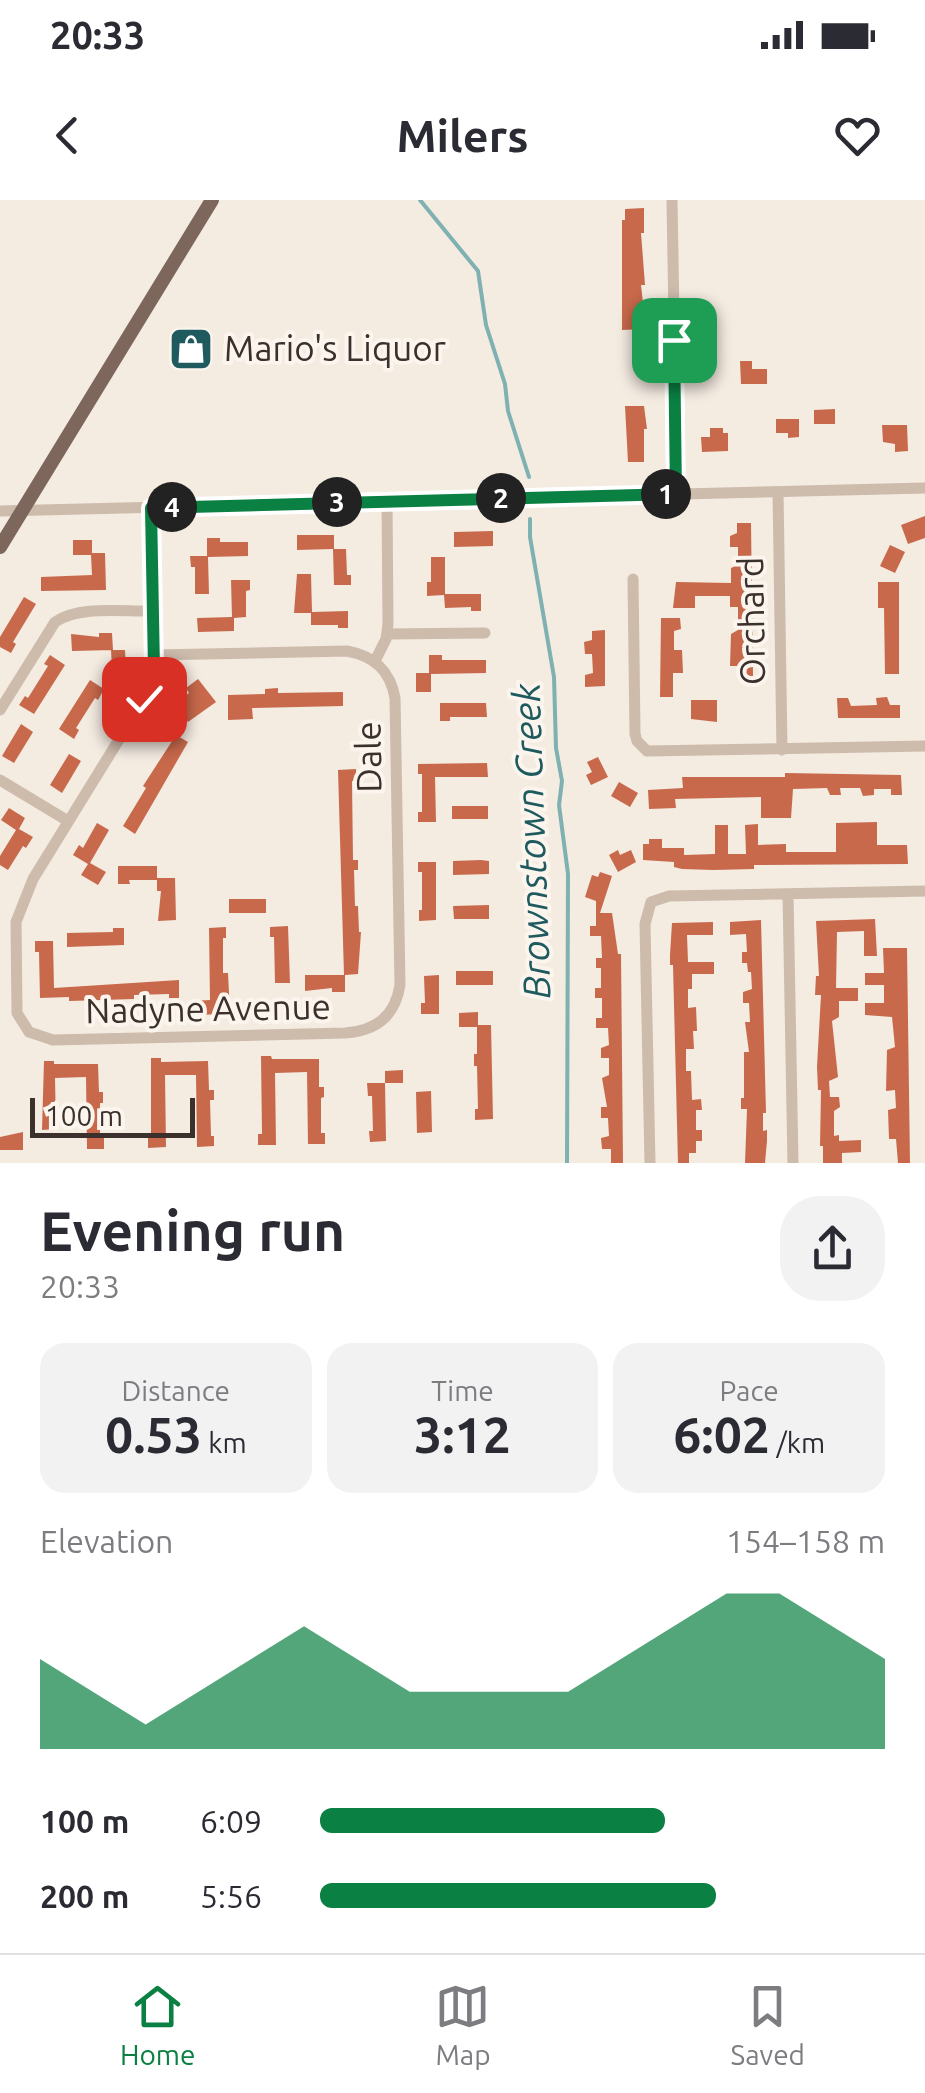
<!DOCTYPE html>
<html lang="en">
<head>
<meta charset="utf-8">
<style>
	:root { --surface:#fff; --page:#f2f2f3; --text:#2b2b33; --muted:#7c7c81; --line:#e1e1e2; --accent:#0b8043 }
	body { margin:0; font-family:Ubuntu,sans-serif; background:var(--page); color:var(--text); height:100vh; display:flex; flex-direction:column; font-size:38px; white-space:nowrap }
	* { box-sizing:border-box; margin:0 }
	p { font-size:32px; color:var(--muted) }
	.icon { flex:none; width:55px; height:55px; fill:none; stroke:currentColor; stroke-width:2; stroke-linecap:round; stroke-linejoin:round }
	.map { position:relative; height:963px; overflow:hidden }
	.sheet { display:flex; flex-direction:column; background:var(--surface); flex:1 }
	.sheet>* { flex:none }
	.scale { position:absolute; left:30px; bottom:25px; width:165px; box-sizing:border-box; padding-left:10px; border:5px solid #3b302b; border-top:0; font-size:28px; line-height:35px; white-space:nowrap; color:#3b302b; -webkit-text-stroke:8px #fbf5ee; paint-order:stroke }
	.pin { position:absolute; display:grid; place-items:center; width:85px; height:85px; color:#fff; margin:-42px; border-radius:20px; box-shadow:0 5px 15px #0006 }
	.km { position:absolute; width:50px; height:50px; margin:-25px; border-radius:50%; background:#222; color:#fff; font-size:28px; line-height:50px; text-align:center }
	.round { display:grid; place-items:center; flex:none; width:105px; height:105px; border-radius:40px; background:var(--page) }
	.summary { display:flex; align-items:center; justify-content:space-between; height:170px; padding:0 40px }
	h1 { font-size:55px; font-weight:700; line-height:75px }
	.metrics { display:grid; grid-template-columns:repeat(3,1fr); gap:15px; height:170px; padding:10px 40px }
	.metrics div { display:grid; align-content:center; border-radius:25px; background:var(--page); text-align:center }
	.metrics b { font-size:50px; font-weight:700 }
	.metrics small { font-size:28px; font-weight:400 }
	.metrics p { font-size:28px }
	.chart { height:280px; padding:20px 40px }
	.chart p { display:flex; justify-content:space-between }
	.chart svg { width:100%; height:180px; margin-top:10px; fill:var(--accent); opacity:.7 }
	ul { padding:0 40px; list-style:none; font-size:32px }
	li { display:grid; grid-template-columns:160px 120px 1fr; align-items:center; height:75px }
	li i { height:25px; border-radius:12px; background:var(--accent) }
	.status { display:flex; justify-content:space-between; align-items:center; height:70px; padding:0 50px; background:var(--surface); direction:ltr }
	.status svg { height:28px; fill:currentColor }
	header { display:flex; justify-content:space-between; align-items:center; height:130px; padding:0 40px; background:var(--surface); font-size:45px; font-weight:700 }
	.tab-bar { display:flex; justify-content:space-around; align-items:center; height:140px; border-top:2px solid var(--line); background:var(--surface); font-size:28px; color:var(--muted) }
	.tab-bar a { display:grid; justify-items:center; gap:5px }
	.tab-bar .on { color:var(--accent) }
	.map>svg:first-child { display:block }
</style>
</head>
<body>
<div class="status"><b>20:33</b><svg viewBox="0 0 49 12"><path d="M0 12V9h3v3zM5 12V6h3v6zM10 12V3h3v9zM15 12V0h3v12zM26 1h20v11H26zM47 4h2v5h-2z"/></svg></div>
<header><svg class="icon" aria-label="back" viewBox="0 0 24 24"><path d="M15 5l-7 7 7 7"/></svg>Milers<svg class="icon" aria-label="heart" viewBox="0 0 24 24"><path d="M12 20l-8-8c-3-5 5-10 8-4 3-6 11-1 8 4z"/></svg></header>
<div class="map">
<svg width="925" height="963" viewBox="0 0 925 963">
	<rect width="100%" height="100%" fill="#f4ebe1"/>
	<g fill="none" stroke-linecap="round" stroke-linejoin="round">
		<path stroke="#7fb0b2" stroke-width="4" d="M420 0 478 71 486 125 505 184 508 211 529 277
			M530 319V337L554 477 556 548 562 581 559 605 568 674 567 963"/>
	</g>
	<path fill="#c8694b" d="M644 8V33H641L645 85H641L646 129 622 130V20H625V9Z
		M182 134 209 150 201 164 174 148Z
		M740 161H752V169H767V184H741Z
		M625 206H644L647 229H644V262H628Z
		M835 209V224H814V210Z
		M776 219H799V237L788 238V233H776Z
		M882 225H907L908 251 895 252V244L883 242Z
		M710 228H723V233H728V251L702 252 701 237H710Z
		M925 316V338L908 344 901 325Z
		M737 323H751L753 476H739L738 466H730L731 434 738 430V407H730V396H695V408H673L676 382 731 383V368L738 365V347H730V336L737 333Z
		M493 331V346L454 347V332Z
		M297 335H334V349H346L347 375H351V385H334L333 349 297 350Z
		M207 338H220V342H248V356L208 357 209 394H195V367H191L190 356H207Z
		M73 340H92V353H105L106 390 41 391V377L92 375 91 355H73Z
		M890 345 905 352 895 373 880 366Z
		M431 357H445V394H481V411H471V407L445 408 444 395 427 396V382H431Z
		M297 374H311L312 412 348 411V428H338V425H311V413H294Z
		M231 380H250V390L246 391V417L234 418V431L198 432 197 418 232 417Z
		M878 382H899V474H885L884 408H878Z
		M24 397 36 404 13 442 16 444 11 453 0 447V437Z
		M661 418H680L681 429 674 431V450H682L683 473H673V497H660Z
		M605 430V486L585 487V475L593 473 592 454H585L584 442 592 440V431Z
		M99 433H112L113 450 72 451 71 434 99 437Z
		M111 450H125L126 469H112Z
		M50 455 65 465 34 514 19 505 25 496 28 498 48 466 44 464Z
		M429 455H442V460H486V473L431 474V492H416V473H429Z
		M198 479 216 502 188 522 174 504 189 493 186 488Z
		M90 480 104 489 98 500 95 498 76 528 79 530 74 539 59 529Z
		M278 488V493L343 492V506L252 508 253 519 228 520V495L265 494V489Z
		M887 497 890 505H900V518H838L837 498H848L851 506 877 505 876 498Z
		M691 500H717V522L691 519Z
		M440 503H486L487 517H450V521H440Z
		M21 524 33 532 14 563 2 556Z
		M176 535 188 542 135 634 123 626 146 588 143 586Z
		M69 554 81 561 62 593 50 585Z
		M598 557 608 577 591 585 586 575 592 572 587 562Z
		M487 563 488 577H435L436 622H418V612H422V574H418V564Z
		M356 569V581H352L353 660H358V670H354L355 706H358L359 732H361L358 774 345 775V792H332V788L305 791V775H344L338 570Z
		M785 573 901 575 902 595H891V589H874V595L863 596 860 588H840L841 595H830L827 588 793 589 791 618H761V597L675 599 676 608 649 609 648 590 683 588 682 577H785Z
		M619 582 638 593 630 607 611 596Z
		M452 606H488V619H452Z
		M9 608 25 618 19 629 33 637 26 648 23 646 8 670 0 665V656L16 630 1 620Z
		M877 622V645H907L908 664 754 665V669L714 670 682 669 674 667V662L643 660V644H649V639H662V648H684V655L715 654V625H728V654H746L745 625 758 624V645L786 644V652H836V623Z
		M97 623 109 630 90 663 106 672 98 685 81 675 88 664 73 655 79 645 83 648Z
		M618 650 620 655 631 650 636 662 618 672 609 655Z
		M481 660 489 661V674L453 675V661Z
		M418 662H436V720L419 721V710H422V672H418Z
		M118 666H157V678H175L176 720 158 721 161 691H157V680H129L130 684H118Z
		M600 672 612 676 600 713H612L618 754H621L623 963H611V949H602L601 938 609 936 608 918H601V907H607L602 878 609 875V858H601V848L609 845 608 828H596V818H602V798H595V788H601V768H596V758H602L601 736H590V726H596V701L585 697 592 675 598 677Z
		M229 699H266V713H229Z
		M489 705V719H454L453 706Z
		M875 719 877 756H864V731L837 732 836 788H858V801H839V817L832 821 838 877 829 881 830 897H839L840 907 834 911V936L839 935V941L861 940V952L842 953V963H823V946H820L821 890H818L817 867 821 795H815L816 776H819L816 721Z
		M761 720 766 913H763V931L767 930V941L765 963H745L747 909H741V898H744V852H749L745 822H750L749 803H743V792L752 789 751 772H748L747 763H742V752H747L746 734 730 735V722Z
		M713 722V735H687L688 762H714V774H692V789H688V808L696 807 697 831H693L694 849H686V871H691L692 900 701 899 702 910H696V930H702V941H696V953H689V963H678L673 765H670V755L672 723Z
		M288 726 290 783H275L274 737H270V727Z
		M226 727V738H223V773H228L230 814 193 815V801L210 800 209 728Z
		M113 728H124V745L67 747V733L113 732Z
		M35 741H53L54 788 179 780V798H169V794L134 795V799L69 801V797L40 798 39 752H35Z
		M883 748H907L910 963H898L896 939H889L888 910 896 908 895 890 886 891 887 850 895 847 892 817 865 815V803H884V785H865V773H884Z
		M456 771H493V785H456Z
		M439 775V814H421V803H425L424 776Z
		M478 812V825H491L493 919 475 920V909H478L477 866H474V854H477V827H459V813Z
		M261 856H271L272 859H319V887H324V897L321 898V933H325V944H308L307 872 275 873 276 945H258V934H262Z
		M151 858H161V862L208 861 209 890H214V900H210L211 936H214V946L197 947 196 875H165L166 947 148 948V936H151Z
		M44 861H54V864H98L99 892H103V903H100V938H104V949H87L86 877 55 878 56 929 42 930Z
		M403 870V883H385V871Z
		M367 883H385L386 941 370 942 369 931H373L372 896H368Z
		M431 891 432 932 417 933 416 892Z
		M23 932V950H0V937Z"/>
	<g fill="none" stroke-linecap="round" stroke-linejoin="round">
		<path stroke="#cdbbac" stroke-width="11" d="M672 0 677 294
			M778 292 782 550
			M151 307 153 477 144 499 33 679 16 722 17 813 29 832 53 840 345 833C375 831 395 817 400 785L395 498C390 470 374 456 347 451L154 455
			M0 311 925 288
			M633 379 635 534 637 541 647 551 925 546
			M387 434 485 433
			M375 461 386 439 388 424 387 301
			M0 510 55 422C80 405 124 412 153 411
			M0 580 68 621
			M788 694 793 963
			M650 963 645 724 651 702 669 696 925 691"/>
		<path stroke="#7d675c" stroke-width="14" d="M0 347 212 0"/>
	</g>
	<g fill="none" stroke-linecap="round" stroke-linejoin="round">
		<defs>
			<path id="route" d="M144 499 154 469 151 308 676 294 674 140"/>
		</defs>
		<use href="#route" stroke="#fff" stroke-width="20"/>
		<use href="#route" stroke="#0b8043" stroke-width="12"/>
	</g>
	<defs>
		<symbol id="shop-square" viewBox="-11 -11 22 22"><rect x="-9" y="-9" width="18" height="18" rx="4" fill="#1f5a5e" stroke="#fbf5ee"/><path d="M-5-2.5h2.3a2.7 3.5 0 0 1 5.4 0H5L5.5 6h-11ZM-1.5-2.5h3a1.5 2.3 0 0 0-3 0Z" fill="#fff"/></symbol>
	</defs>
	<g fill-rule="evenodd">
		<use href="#shop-square" x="166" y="124" width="50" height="50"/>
	</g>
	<g text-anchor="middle" stroke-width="8" stroke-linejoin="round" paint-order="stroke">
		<g font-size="35" fill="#3b302b" stroke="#fbf5ee" text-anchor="start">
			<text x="224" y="161">Mario's Liquor</text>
		</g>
		<g font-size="35" fill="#3b302b" stroke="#fbf5ee">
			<text transform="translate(752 421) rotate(-91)" y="12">Orchard</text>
			<text transform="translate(369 557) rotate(-91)" y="12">Dale</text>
			<text transform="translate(208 809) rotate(-1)" y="12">Nadyne Avenue</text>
		</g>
		<g font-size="38" font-style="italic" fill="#1f5a5e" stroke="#fbf5ee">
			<text transform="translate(532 641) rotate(-92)" y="13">Brownstown Creek</text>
		</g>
	</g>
</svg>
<div class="scale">100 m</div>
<div class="pin" style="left:674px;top:140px;background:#1e9e55"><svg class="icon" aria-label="arrive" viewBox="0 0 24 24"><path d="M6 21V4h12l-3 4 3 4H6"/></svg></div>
<div class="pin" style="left:144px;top:499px;background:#d93025"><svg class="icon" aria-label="check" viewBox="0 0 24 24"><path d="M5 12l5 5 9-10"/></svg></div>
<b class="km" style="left:666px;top:294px">1</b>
<b class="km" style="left:501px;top:298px">2</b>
<b class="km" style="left:337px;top:302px">3</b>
<b class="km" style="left:172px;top:307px">4</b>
</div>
<section class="sheet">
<div class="summary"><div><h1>Evening run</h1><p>20:33</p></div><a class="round"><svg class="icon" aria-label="share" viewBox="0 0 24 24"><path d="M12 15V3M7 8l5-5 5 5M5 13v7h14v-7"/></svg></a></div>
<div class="metrics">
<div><p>Distance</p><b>0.53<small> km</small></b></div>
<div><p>Time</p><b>3:12</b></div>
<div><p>Pace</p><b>6:02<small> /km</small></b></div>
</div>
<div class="chart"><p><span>Elevation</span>154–158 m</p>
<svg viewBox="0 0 160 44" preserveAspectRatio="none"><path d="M0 44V22L10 30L20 38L30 30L40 22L50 14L60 22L70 30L80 30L90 30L100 30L110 22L120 14L130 6L140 6L150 14L160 22V44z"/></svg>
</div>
<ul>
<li><b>100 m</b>6:09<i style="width:61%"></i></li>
<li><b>200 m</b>5:56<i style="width:70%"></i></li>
</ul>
</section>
<nav class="tab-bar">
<a class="on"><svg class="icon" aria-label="home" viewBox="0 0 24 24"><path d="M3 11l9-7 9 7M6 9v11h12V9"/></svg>Home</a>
<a><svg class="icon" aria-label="map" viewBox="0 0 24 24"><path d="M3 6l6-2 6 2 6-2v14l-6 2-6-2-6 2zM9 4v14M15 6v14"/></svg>Map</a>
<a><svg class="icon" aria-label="saved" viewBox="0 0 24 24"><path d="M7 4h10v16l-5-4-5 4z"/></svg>Saved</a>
</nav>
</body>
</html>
